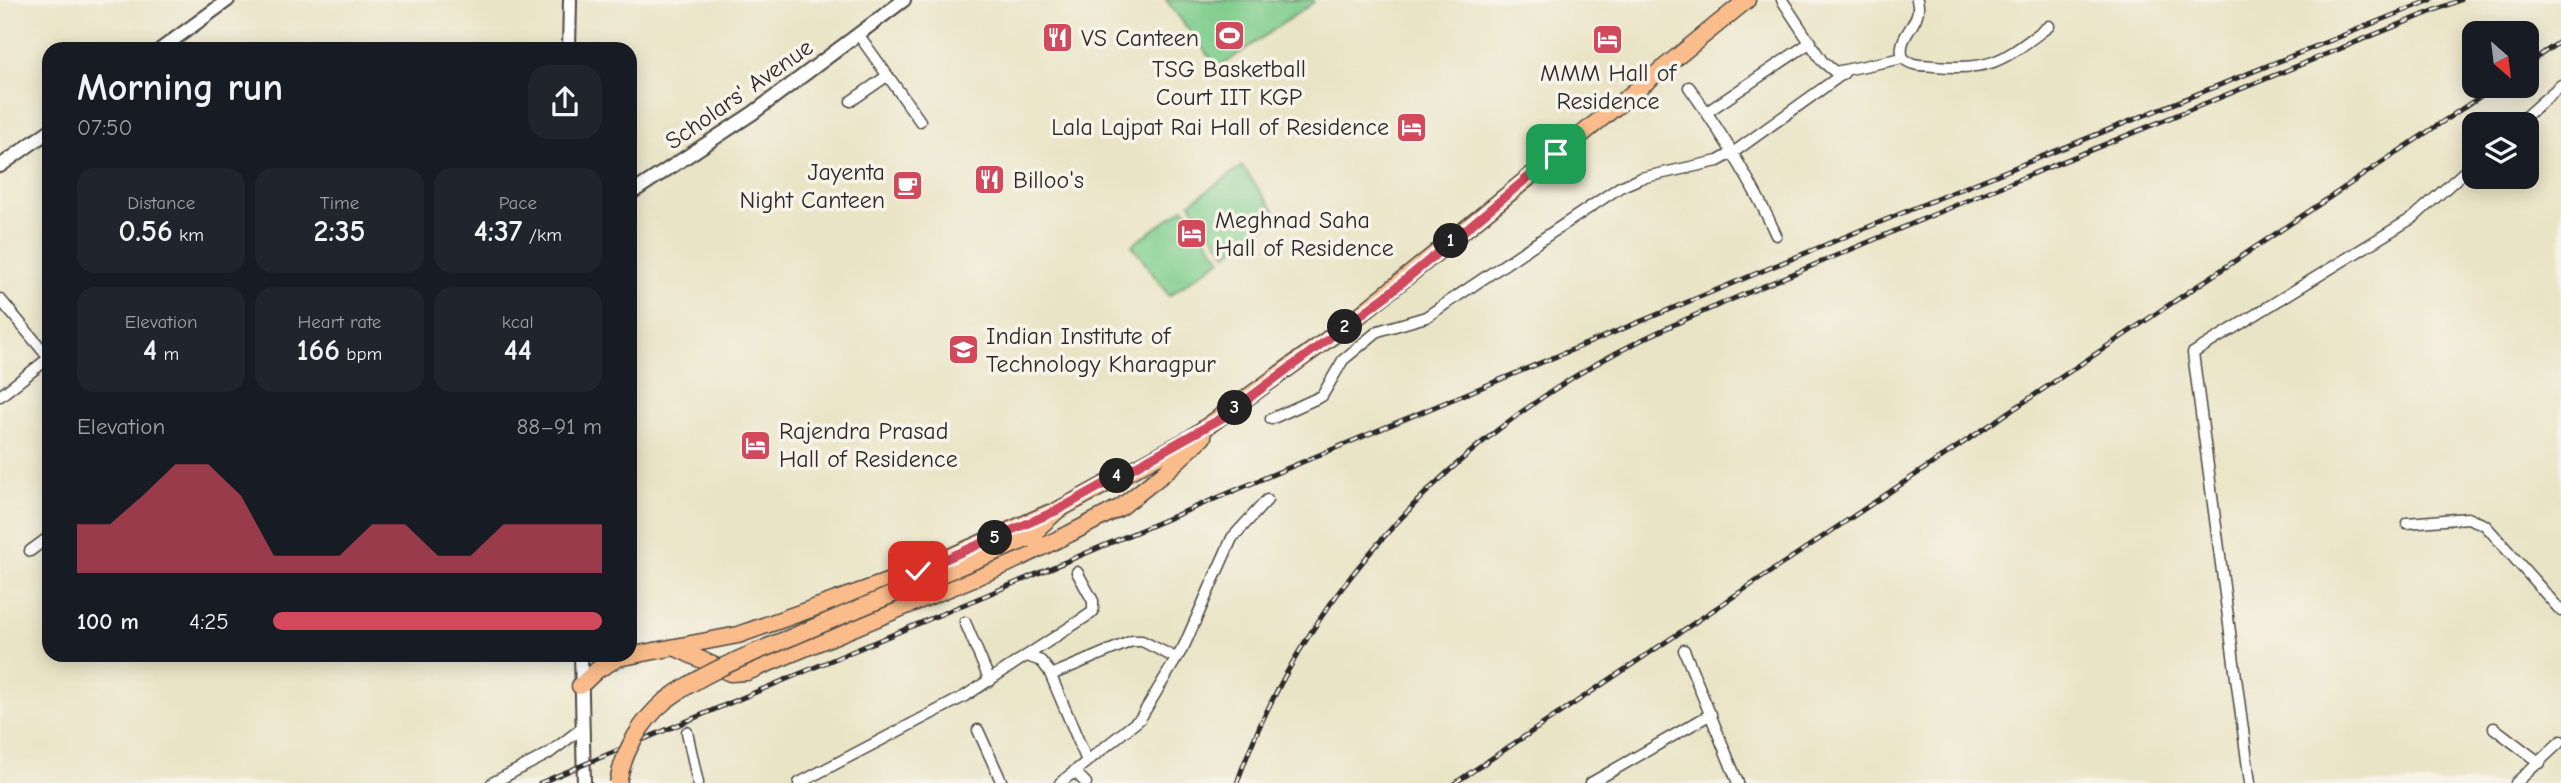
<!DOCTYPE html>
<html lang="en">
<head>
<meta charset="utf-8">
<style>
	:root { --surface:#171b24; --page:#20242c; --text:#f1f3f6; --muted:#9ea1a6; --accent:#d1495b }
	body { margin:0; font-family:"Comic Neue",sans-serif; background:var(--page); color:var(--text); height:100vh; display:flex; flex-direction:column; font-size:26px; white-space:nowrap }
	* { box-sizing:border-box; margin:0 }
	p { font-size:23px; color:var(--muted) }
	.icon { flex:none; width:38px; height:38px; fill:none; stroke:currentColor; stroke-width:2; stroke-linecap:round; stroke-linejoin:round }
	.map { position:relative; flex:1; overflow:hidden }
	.drawer { position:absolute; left:42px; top:42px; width:595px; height:620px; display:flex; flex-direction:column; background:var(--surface); border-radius:21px; box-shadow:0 4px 18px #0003 }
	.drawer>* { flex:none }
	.needle { width:46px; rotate:152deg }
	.fabs { position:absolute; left:2462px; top:21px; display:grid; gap:14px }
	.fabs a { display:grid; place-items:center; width:77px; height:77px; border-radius:14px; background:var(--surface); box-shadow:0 4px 18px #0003; font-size:35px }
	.pin { position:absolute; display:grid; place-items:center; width:60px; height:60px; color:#fff; margin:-30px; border-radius:14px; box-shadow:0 4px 10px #0006 }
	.km { position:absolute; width:35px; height:35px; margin:-18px; border-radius:50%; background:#222; color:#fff; font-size:19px; line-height:35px; text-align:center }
	.round { display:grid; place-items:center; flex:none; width:74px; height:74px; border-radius:21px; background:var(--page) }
	.head { display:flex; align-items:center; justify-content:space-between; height:119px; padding:0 35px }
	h1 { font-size:38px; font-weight:800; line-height:52px }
	.figures { display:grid; grid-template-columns:repeat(3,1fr); gap:10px; height:119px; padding:7px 35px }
	.figures div { display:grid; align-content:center; border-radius:18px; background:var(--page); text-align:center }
	.figures b { font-size:30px; font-weight:800 }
	.figures small { font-size:19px; font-weight:400 }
	.figures p { font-size:19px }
	.chart { height:196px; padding:14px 35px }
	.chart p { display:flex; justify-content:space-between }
	.chart svg { width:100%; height:126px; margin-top:7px; fill:var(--accent); opacity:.7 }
	ul { padding:0 35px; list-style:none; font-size:23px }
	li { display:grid; grid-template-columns:112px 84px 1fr; align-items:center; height:52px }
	li i { height:18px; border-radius:9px; background:var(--accent) }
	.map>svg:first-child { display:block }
</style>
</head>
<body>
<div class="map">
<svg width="2561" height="783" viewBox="0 0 2561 783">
	<rect width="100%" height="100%" fill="#f7f3e8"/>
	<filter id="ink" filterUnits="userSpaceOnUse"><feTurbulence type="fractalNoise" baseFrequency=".0143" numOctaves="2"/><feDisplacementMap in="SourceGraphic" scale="14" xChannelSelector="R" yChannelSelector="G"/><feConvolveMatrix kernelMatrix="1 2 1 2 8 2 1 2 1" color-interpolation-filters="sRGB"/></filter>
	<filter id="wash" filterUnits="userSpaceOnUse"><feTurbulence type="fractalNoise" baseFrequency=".00686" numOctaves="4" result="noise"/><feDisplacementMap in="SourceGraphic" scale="28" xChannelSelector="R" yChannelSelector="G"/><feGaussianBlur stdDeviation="1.57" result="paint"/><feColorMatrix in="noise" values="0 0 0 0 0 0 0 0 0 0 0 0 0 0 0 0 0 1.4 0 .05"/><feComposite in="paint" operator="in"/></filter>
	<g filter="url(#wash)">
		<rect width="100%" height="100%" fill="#eae4c6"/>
		<path fill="#7ecd8c" stroke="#547c5c" stroke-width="2" d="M1166 0H1313L1314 2 1218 68Z
			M1242 166 1279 217 1227 254 1190 203Z
			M1184 208 1221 259 1169 296 1132 245Z"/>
	</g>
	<g filter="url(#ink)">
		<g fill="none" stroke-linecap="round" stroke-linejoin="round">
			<defs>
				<path id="minor" d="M1782 0 1822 61 1835 72 1903 58
					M1917 0C1924 24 1895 35 1903 58 1911 66 1922 65 1934 66 1994 71 2003 60 2049 26
					M858 34 920 121
					M1689 87C1723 135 1752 181 1776 235
					M851 101 887 76
					M1707 112 1811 42
					M2517 124 2561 85
					M0 299 49 358
					M0 396 49 358
					M1271 419 1322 396 1343 360 1378 331 1426 317 1620 187 1641 178 1718 161 1734 152 1844 73
					M2407 523 2468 518 2485 525 2561 611
					M30 551 49 537
					M965 622 990 681
					M1684 650 1738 783
					M1027 656 1041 661 1049 671 1087 761
					M1051 675 1132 641H1142L1176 658
					M2494 728 2540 763
					M978 730 1002 783
					M687 732 698 783
					M1074 771 1086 783
					M492 783 548 754 581 729
					M799 783 965 696 1093 612V601L1077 572
					M1060 783 1140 719 1184 646 1232 538 1267 500
					M1591 783 1711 714
					M2250 783 2193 353 2414 217 2474 163
					M2516 783 2561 741"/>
				<path id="tertiary" d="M161 49 228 0
					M569 49 570 0
					M0 166 49 131
					M630 194 753 113 904 0
					M581 654 584 783"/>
				<path id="primary" d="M1035 536 1039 527 1058 510 1191 438 1345 327 1747 0
					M676 648 730 673 747 672 1007 564 1069 534 1121 507 1164 473 1203 437
					M580 686 597 670 618 658 738 635 918 571 1049 513"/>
			</defs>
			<use href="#minor" stroke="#484742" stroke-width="13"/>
			<use href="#tertiary" stroke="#484742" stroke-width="16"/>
			<use href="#primary" stroke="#484742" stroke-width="19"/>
			<use href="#minor" stroke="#fff" stroke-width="10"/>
			<use href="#tertiary" stroke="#fff" stroke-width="12"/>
			<use href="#primary" stroke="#fabc8b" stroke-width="16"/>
			<defs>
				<path id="rail" d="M2527 64 2561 41
					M540 783 1369 434 1924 204 2431 0
					M1237 783C1296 614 1422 472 1572 378 1639 337 1711 308 1783 278 1848 251 1913 223 1978 196 2138 131 2299 65 2460 0
					M1455 783 2496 86"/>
			</defs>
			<use href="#rail" stroke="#2b2b2b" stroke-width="5"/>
			<use href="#rail" stroke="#f7f3e8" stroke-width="2.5" stroke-dasharray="8" stroke-linecap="butt"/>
			<defs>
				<path id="primary-bridge" d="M618 783C623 752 641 721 665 701 704 671 754 653 799 634 875 601 951 570 1027 539"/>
			</defs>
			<use href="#primary-bridge" stroke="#484742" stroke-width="19" stroke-linecap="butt"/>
			<use href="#primary-bridge" stroke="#fabc8b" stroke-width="16"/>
		</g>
	</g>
	<g fill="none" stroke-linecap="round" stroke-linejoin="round" filter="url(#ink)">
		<defs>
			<path id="route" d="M918 571 1058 510 1222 418 1386 296 1556 154"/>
		</defs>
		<use href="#route" stroke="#fff" stroke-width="14"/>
		<use href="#route" stroke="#d1495b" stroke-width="9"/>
	</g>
	<defs>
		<symbol id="stadium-square" viewBox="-11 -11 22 22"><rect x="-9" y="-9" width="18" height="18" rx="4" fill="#d1495b" stroke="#f7f3e8"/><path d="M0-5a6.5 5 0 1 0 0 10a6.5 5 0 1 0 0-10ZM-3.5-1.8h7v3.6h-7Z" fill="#fff"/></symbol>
		<symbol id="restaurant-square" viewBox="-11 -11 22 22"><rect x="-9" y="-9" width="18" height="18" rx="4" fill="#d1495b" stroke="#f7f3e8"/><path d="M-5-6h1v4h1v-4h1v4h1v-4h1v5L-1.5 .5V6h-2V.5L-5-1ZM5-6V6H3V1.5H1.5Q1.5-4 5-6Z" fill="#fff"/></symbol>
		<symbol id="hotel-square" viewBox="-11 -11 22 22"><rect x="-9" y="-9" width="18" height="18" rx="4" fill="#d1495b" stroke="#f7f3e8"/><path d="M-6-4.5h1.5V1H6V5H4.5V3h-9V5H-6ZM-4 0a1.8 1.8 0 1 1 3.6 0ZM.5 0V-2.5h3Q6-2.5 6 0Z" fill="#fff"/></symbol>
		<symbol id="cafe-square" viewBox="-11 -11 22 22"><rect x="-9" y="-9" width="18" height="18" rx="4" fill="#d1495b" stroke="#f7f3e8"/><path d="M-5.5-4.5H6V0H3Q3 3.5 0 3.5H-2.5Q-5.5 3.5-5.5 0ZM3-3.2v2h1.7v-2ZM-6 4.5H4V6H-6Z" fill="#fff"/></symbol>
		<symbol id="university-square" viewBox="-11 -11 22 22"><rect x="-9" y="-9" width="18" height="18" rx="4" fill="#d1495b" stroke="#f7f3e8"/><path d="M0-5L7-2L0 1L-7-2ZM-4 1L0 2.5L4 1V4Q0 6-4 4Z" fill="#fff"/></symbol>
	</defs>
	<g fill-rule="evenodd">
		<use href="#stadium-square" x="1212" y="18" width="35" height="35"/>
		<use href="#restaurant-square" x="1040" y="20" width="35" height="35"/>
		<use href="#hotel-square" x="1590" y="22" width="35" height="35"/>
		<use href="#hotel-square" x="1394" y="110" width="35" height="35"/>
		<use href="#restaurant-square" x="972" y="162" width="35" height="35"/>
		<use href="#cafe-square" x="890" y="168" width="35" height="35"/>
		<use href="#hotel-square" x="1174" y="216" width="35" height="35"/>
		<use href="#university-square" x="946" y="332" width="35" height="35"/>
		<use href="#hotel-square" x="738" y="428" width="35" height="35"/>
	</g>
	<g text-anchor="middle" stroke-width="7" stroke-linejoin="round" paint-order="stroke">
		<g font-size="24" fill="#2b2b2b" stroke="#f7f3e8" text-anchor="start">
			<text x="1081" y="46">VS Canteen</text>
			<text x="1229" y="77" text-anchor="middle">TSG Basketball<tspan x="1229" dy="28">Court IIT KGP</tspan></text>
			<text x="1608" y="81" text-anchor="middle">MMM Hall of<tspan x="1608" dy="28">Residence</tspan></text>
			<text x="1389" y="135" text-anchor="end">Lala Lajpat Rai Hall of Residence</text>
			<text x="885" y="180" text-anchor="end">Jayenta<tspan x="885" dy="28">Night Canteen</tspan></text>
			<text x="1013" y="188">Billoo's</text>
			<text x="1215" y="228">Meghnad Saha<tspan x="1215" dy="28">Hall of Residence</tspan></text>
			<text x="986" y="344">Indian Institute of<tspan x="986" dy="28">Technology Kharagpur</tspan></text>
			<text x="779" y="439">Rajendra Prasad<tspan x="779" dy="28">Hall of Residence</tspan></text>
		</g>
		<g font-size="24" fill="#2b2b2b" stroke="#f7f3e8">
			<text transform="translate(739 94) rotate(-35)" y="8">Scholars' Avenue</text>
		</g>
	</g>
</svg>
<div class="fabs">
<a><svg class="needle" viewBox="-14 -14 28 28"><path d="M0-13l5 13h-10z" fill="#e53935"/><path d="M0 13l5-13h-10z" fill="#9ea1a6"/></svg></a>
<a><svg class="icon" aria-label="layers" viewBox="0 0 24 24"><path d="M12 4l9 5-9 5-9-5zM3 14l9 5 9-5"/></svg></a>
</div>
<div class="pin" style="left:1556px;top:154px;background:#1e9e55"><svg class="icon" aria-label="arrive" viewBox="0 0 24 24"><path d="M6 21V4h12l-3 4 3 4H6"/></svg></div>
<div class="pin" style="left:918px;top:571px;background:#d93025"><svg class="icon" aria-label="check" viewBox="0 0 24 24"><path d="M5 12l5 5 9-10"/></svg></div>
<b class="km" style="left:1451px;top:241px">1</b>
<b class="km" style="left:1345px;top:327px">2</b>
<b class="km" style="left:1235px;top:408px">3</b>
<b class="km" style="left:1117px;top:476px">4</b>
<b class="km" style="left:995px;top:538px">5</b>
<section class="drawer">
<div class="head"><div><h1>Morning run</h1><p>07:50</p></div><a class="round"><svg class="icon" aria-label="share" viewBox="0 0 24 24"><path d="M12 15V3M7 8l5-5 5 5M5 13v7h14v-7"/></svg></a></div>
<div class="figures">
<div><p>Distance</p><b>0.56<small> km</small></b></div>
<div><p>Time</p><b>2:35</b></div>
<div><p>Pace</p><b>4:37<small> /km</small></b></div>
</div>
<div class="figures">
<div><p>Elevation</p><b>4<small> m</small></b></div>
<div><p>Heart rate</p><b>166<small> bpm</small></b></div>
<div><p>kcal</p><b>44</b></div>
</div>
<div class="chart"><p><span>Elevation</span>88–91 m</p>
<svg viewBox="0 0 160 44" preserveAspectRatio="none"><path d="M0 44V27L10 27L20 17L30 6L40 6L50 17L60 38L70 38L80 38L90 27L100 27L110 38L120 38L130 27L140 27L150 27L160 27V44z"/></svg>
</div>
<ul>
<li><b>100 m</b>4:25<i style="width:100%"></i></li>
</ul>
</section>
</div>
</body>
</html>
